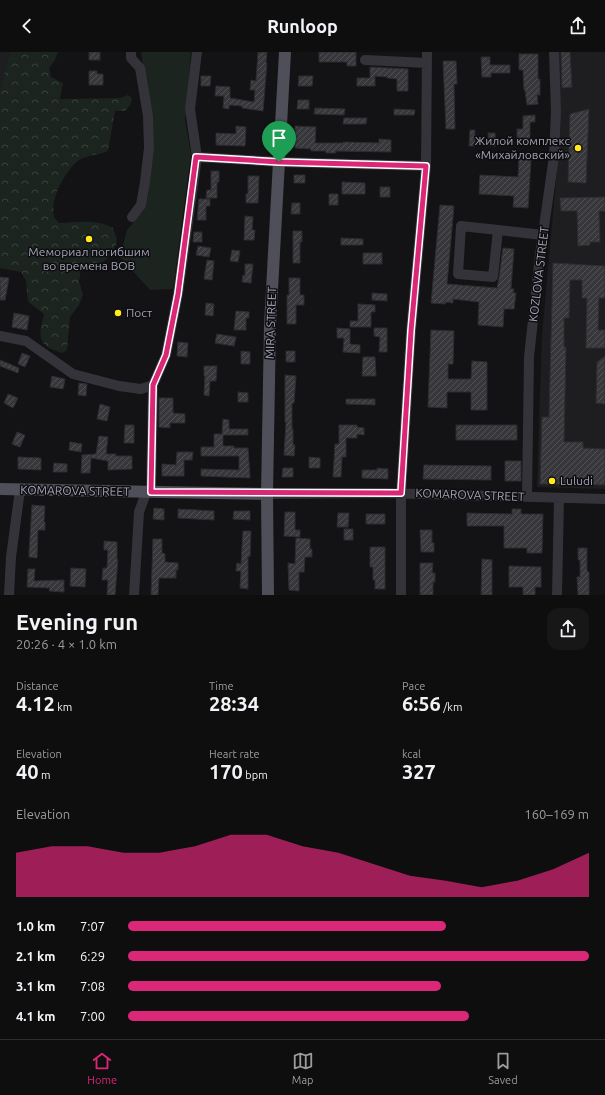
<!DOCTYPE html>
<html lang="en">
<head>
<meta charset="utf-8">
<style>
	:root { --surface:#0e0e0f; --page:#171718; --text:#f1f3f6; --muted:#9b9c9e; --line:#2e2e2f; --accent:#db2777 }
	body { margin:0; font-family:Ubuntu,sans-serif; background:var(--page); color:var(--text); height:100vh; display:flex; flex-direction:column; font-size:15px; white-space:nowrap }
	* { box-sizing:border-box; margin:0 }
	p { font-size:13px; color:var(--muted) }
	.icon { flex:none; width:22px; height:22px; fill:none; stroke:currentColor; stroke-width:2; stroke-linecap:round; stroke-linejoin:round }
	.map { position:relative; height:543px; overflow:hidden }
	.side { display:flex; flex-direction:column; background:var(--surface); flex:1 }
	.side>* { flex:none }
	.pin { position:absolute; display:grid; place-items:center; width:34px; height:34px; color:#fff; margin:-41px -17px; border-radius:50% 50% 50% 0; rotate:-45deg; box-shadow:0 0 4px #0007 }
	.pin .icon { rotate:45deg }
	.round { display:grid; place-items:center; flex:none; width:42px; height:42px; border-radius:12px; background:var(--page) }
	.head { display:flex; align-items:center; justify-content:space-between; height:68px; padding:0 16px }
	h1 { font-size:22px; font-weight:700; line-height:30px }
	.metrics { display:grid; grid-template-columns:repeat(3,1fr); gap:6px; height:68px; padding:4px 16px }
	.metrics div { display:grid; align-content:center }
	.metrics b { font-size:20px; font-weight:700 }
	.metrics small { font-size:11px; font-weight:400 }
	.metrics p { font-size:11px }
	.chart { height:112px; padding:8px 16px }
	.chart p { display:flex; justify-content:space-between }
	.chart svg { width:100%; height:72px; margin-top:4px; fill:var(--accent); opacity:.7 }
	ul { padding:0 16px; list-style:none; font-size:13px }
	li { display:grid; grid-template-columns:64px 48px 1fr; align-items:center; height:30px }
	li i { height:10px; border-radius:5px; background:var(--accent) }
	header { display:flex; justify-content:space-between; align-items:center; height:52px; padding:0 16px; background:var(--surface); font-size:18px; font-weight:700 }
	.menu { display:flex; justify-content:space-around; align-items:center; height:56px; border-top:1px solid var(--line); background:var(--surface); font-size:11px; color:var(--muted) }
	.menu a { display:grid; justify-items:center; gap:2px }
	.menu .active { color:var(--accent) }
	.map>svg:first-child { display:block }
</style>
</head>
<body>
<header><svg class="icon" aria-label="back" viewBox="0 0 24 24"><path d="M15 5l-7 7 7 7"/></svg>Runloop<svg class="icon" aria-label="share" viewBox="0 0 24 24"><path d="M12 15V3M7 8l5-5 5 5M5 13v7h14v-7"/></svg></header>
<div class="map">
<svg width="605" height="543" viewBox="0 0 605 543">
	<defs>
		<pattern id="forest-crowns" width="20" height="18" patternUnits="userSpaceOnUse"><rect width="20" height="18" fill="#1c241f"/><path d="M2 6a3 3 0 1 1 6 0M12 15a3 3 0 1 1 6 0" fill="none" stroke="#3a413d"/></pattern>
		<pattern id="building-hatch" width="6" height="6" patternUnits="userSpaceOnUse"><rect width="6" height="6" fill="#37373c"/><path d="M-1 1l2-2M0 6l6-6M5 7l2-2" fill="none" stroke="#515156"/></pattern>
	</defs>
	<rect width="100%" height="100%" fill="#131214"/>
	<path fill="#1e1e21" d="M0 0H10L0 37Z
		M558 0H605V437L537 435 542 284 558 105Z"/>
	<path fill="#1c241f" d="M141 0H191L185 68 191 103 173 237 150 238 120 205 127 178 143 159 148 144 153 86Z"/>
	<path fill="url(#forest-crowns)" d="M10 0H58L55 8 49 16 51 25 63 31 60 47 120 46 128 43 132 46 131 52 125 59H115L108 99C99 103 88 103 81 107 70 113 58 134 55 146 53 152 53 159 54 165L59 171C77 170 97 167 113 176L117 188 116 193 108 206 96 215 81 216 79 229 83 243 79 253 70 265 67 298 63 301C37 294 38 285 44 262L28 250 26 229 21 220 0 216V37Z"/>
	<path fill="url(#building-hatch)" stroke="#2d2c30" d="M89 0H100V8H89Z
		M258 0H267L266 11H267L263 59 242 56V54L229 53V57L223 56 224 44H215L216 34 230 35V46L254 50 255 38H250L251 28 256 29Z
		M319 0H356V14H347V10H319Z
		M561 0H570L572 35 562 36Z
		M519 2H538V27H540V43H537L538 52 527 53 525 38H524L523 18H519Z
		M481 5H490V13H510V21H491V25H482Z
		M443 9H456L457 32H454L455 77H446Z
		M370 15 408 17V39H397V27L387 26V25L375 24V34H357V26H370Z
		M89 19H97V22H103V33H89Z
		M201 24H211L210 34H201Z
		M299 24H313L312 34H298Z
		M298 48H309V57H297Z
		M315 56 345 57 344 63 314 62Z
		M394 57 415 58 414 63H394Z
		M589 57 586 131 568 130 570 62Z
		M535 63V70H530V91H517V77H523V64Z
		M344 66H367L366 72H343Z
		M236 74 246 75 245 94 216 93V81L236 82Z
		M295 74 316 75 315 91H343V90L379 91V87L391 88V100L336 99V101H326V99H311V97L295 96Z
		M470 78H475V94H469Z
		M488 81H495L496 94H489Z
		M519 107 531 108 528 156 513 155 514 144 479 142 480 123 518 125Z
		M211 119H219V130H217V146H206L207 138H211Z
		M294 123H305V131H294Z
		M248 124H259L258 151H246V142H248Z
		M342 130 365 131V142H342Z
		M380 135H390V145H380Z
		M329 142H338V153H329Z
		M605 145V159H599L600 190H590V193L578 194 577 159H561L560 146Z
		M199 147H210V154H206V168H197Z
		M292 151H300V162H291Z
		M440 153 454 154 447 232 497 236 499 226 503 196 514 197 511 237H514L513 241H516L514 257H504L503 275 478 273 479 250 453 247V251L446 250 445 252 431 251Z
		M245 164 253 165 252 178H255L254 188H244Z
		M293 179H302V190H300V211H293Z
		M194 180H202V190H193Z
		M341 186 363 187V193H341Z
		M198 194 211 196 209 205 196 203Z
		M232 198 240 199 238 210 230 209Z
		M363 201H382V212H363Z
		M207 208 214 209 212 228 204 227Z
		M553 211 605 214V246H599L598 278H605V296H586L587 246H582V228H570L569 266H564V295H566L564 390H583V396L605 397V433L540 432 542 365H549Z
		M245 212H253L251 231 242 230 243 223 245 224Z
		M0 225 9 226 5 248H0Z
		M289 226H300V243H304V253H296V272H287V243H289Z
		M372 241 387 242V249L372 248Z
		M206 251 214 252 213 264 205 263Z
		M358 252 375 253V260H371V275H350V269H358Z
		M236 259 249 260V266H246V278H234Z
		M14 261 29 264 27 278 12 275Z
		M337 276 350 277V292L360 293V301L343 300 344 286H337Z
		M374 276H387V300H379L380 285 374 284Z
		M431 278 454 279 453 312H448V327H471L472 309 487 310V358H471V340H447V356L428 355Z
		M217 282 236 285 234 294 215 291Z
		M178 290 188 291 187 305 177 304Z
		M241 299 250 300V312H241Z
		M286 299H295V310H286Z
		M22 301 30 304 25 315 18 312Z
		M605 304V352L596 351 597 310Z
		M363 305H375L376 324H362Z
		M0 308 19 316 18 321 0 314Z
		M204 314H217L216 329H210L209 344 204 343 205 324H204Z
		M285 323 296 324 294 351H292V377H293V393H295L294 404 284 403 286 370H285Z
		M52 324 65 327 63 337 50 335Z
		M79 331 87 332 86 344 78 343Z
		M238 340 248 341V350H238Z
		M8 342 18 346 13 356 4 351Z
		M159 346H173V361L185 362V371H170V376L159 375Z
		M346 347H375V353L346 352Z
		M100 352 110 355 107 369 97 367Z
		M223 367 229 368V377H248V383H223V394H234V396H248L250 426 201 424V417L239 418V404H201V395H214V382H222Z
		M125 373H134V391H124Z
		M339 373H357V375L364 376V383L357 382V386H346V405H342L341 425H333L335 392H339Z
		M456 373H517V388H456Z
		M17 380 25 383 20 395 12 392Z
		M99 384 108 385 106 402H116V404H132V417L108 418V409L91 406 90 421H81L82 403 96 402Z
		M70 390 82 392 81 400 69 398Z
		M177 400H193L192 408H184V424H162V412L176 413Z
		M18 405 41 406V418L18 417Z
		M309 405 320 406V416H309Z
		M505 409H521V429H505Z
		M54 411 67 412V420H53Z
		M424 413 491 414V428L423 427Z
		M283 416H293V425H282Z
		M377 416 388 417V427L362 426V418H377Z
		M32 453 45 454 44 470H45V478H38L37 506 29 505V500Z
		M154 456 164 457V468L153 467Z
		M178 457 214 459V468L178 466Z
		M512 457H521V462H543L542 501H527V496H504V474H467V461L512 462Z
		M234 459H250V468L233 467Z
		M285 460H295V478H300V485L284 484Z
		M338 461H349L348 475H337Z
		M366 462H385V472H366Z
		M344 477H353V488H344Z
		M420 478H432V491H434V500H421Z
		M243 479H251L250 505 248 504V537L240 536 241 519H236L237 511 241 512Z
		M296 486 310 487V497H312V505H305L304 520H299V539L289 538 288 511 295 512Z
		M153 487H162V501L165 502V510L178 511V518H176V526H159L158 543H151Z
		M104 489 117 490V508H118L115 543H107L108 528H102L103 516H107L108 498H104Z
		M370 495H385V537H375V528H373V515H370Z
		M578 496H587V519L589 520V543H578L577 525H580V508H578Z
		M482 507 492 508V543H481Z
		M420 511H433L432 521H435V530H433V543H420Z
		M509 514 541 515V535H535V543H523V535H509Z
		M71 516 86 517 85 535 70 534Z
		M28 517H35L34 529 64 528V540L49 539 50 536 27 535Z"/>
	<g fill="none" stroke-linecap="round" stroke-linejoin="round">
		<path stroke="#333339" stroke-width="10" d="M131 0V6L140 16 148 64 149 96 145 130 141 153 132 165
			M365 8 427 11
			M197 105 279 110 426 114
			M498 178 461 174 458 222 493 225 498 178 543 183
			M0 284 26 289 73 322 119 334 141 337 153 333
			M151 440 153 333 166 303 178 242 197 105 190 57 197 0
			M267 442 386 441 605 447
			M527 445 529 305 540 203 554 104 556 59 554 0
			M9 543 11 505 20 438
			M134 543 139 460 146 441
			M401 543V441L411 279 426 114 427 0
			M557 543 559 446"/>
		<path stroke="#4f4f59" stroke-width="12" d="M0 437 267 442
			M268 543 267 442 270 274 285 0"/>
	</g>
	<g fill="none" stroke-linecap="round" stroke-linejoin="round">
		<defs>
			<path id="route" d="M196 105 279 110 426 114 411 279 401 441 151 440 153 333 166 303 178 242Z"/>
		</defs>
		<use href="#route" stroke="#fff" stroke-width="8"/>
		<use href="#route" stroke="#db2777" stroke-width="5"/>
	</g>
	<g fill="#ffe91f" stroke="#0e0d0f" stroke-width="1.5">
		<circle cx="578" cy="96" r="4"/>
		<circle cx="89" cy="187" r="4"/>
		<circle cx="118" cy="261" r="4"/>
		<circle cx="552" cy="429" r="4"/>
	</g>
	<g text-anchor="middle" stroke-width="3" stroke-linejoin="round" paint-order="stroke">
		<g font-size="12" fill="#a2a4b6" stroke="#0e0d0f" text-anchor="start">
			<text x="570" y="93" text-anchor="end">Жилой комплекс<tspan x="570" dy="14">«Михайловский»</tspan></text>
			<text x="89" y="204" text-anchor="middle">Мемориал погибшим<tspan x="89" dy="14">во времена ВОВ</tspan></text>
			<text x="126" y="265">Пост</text>
			<text x="560" y="433">Luludi</text>
		</g>
		<g font-size="12" fill="#a2a4b6" stroke="#0e0d0f">
			<text transform="translate(539 222) rotate(-83)" y="4">KOZLOVA STREET</text>
			<text transform="translate(271 271) rotate(-88)" y="4">MIRA STREET</text>
			<text transform="translate(75 439) rotate(1)" y="4">KOMAROVA STREET</text>
			<text transform="translate(470 443) rotate(2)" y="4">KOMAROVA STREET</text>
		</g>
	</g>
</svg>
<div class="pin" style="left:279px;top:110px;background:#1e9e55"><svg class="icon" aria-label="arrive" viewBox="0 0 24 24"><path d="M6 21V4h12l-3 4 3 4H6"/></svg></div>
</div>
<section class="side">
<div class="head"><div><h1>Evening run</h1><p>20:26 · 4 × 1.0 km</p></div><a class="round"><svg class="icon" aria-label="share" viewBox="0 0 24 24"><path d="M12 15V3M7 8l5-5 5 5M5 13v7h14v-7"/></svg></a></div>
<div class="metrics">
<div><p>Distance</p><b>4.12<small> km</small></b></div>
<div><p>Time</p><b>28:34</b></div>
<div><p>Pace</p><b>6:56<small> /km</small></b></div>
</div>
<div class="metrics">
<div><p>Elevation</p><b>40<small> m</small></b></div>
<div><p>Heart rate</p><b>170<small> bpm</small></b></div>
<div><p>kcal</p><b>327</b></div>
</div>
<div class="chart"><p><span>Elevation</span>160–169 m</p>
<svg viewBox="0 0 160 44" preserveAspectRatio="none"><path d="M0 44V17L10 13L20 13L30 17L40 17L50 13L60 6L70 6L80 13L90 17L100 24L110 31L120 34L130 38L140 34L150 27L160 17V44z"/></svg>
</div>
<ul>
<li><b>1.0 km</b>7:07<i style="width:69%"></i></li>
<li><b>2.1 km</b>6:29<i style="width:100%"></i></li>
<li><b>3.1 km</b>7:08<i style="width:68%"></i></li>
<li><b>4.1 km</b>7:00<i style="width:74%"></i></li>
</ul>
</section>
<nav class="menu">
<a class="active"><svg class="icon" aria-label="home" viewBox="0 0 24 24"><path d="M3 11l9-7 9 7M6 9v11h12V9"/></svg>Home</a>
<a><svg class="icon" aria-label="map" viewBox="0 0 24 24"><path d="M3 6l6-2 6 2 6-2v14l-6 2-6-2-6 2zM9 4v14M15 6v14"/></svg>Map</a>
<a><svg class="icon" aria-label="saved" viewBox="0 0 24 24"><path d="M7 4h10v16l-5-4-5 4z"/></svg>Saved</a>
</nav>
</body>
</html>
